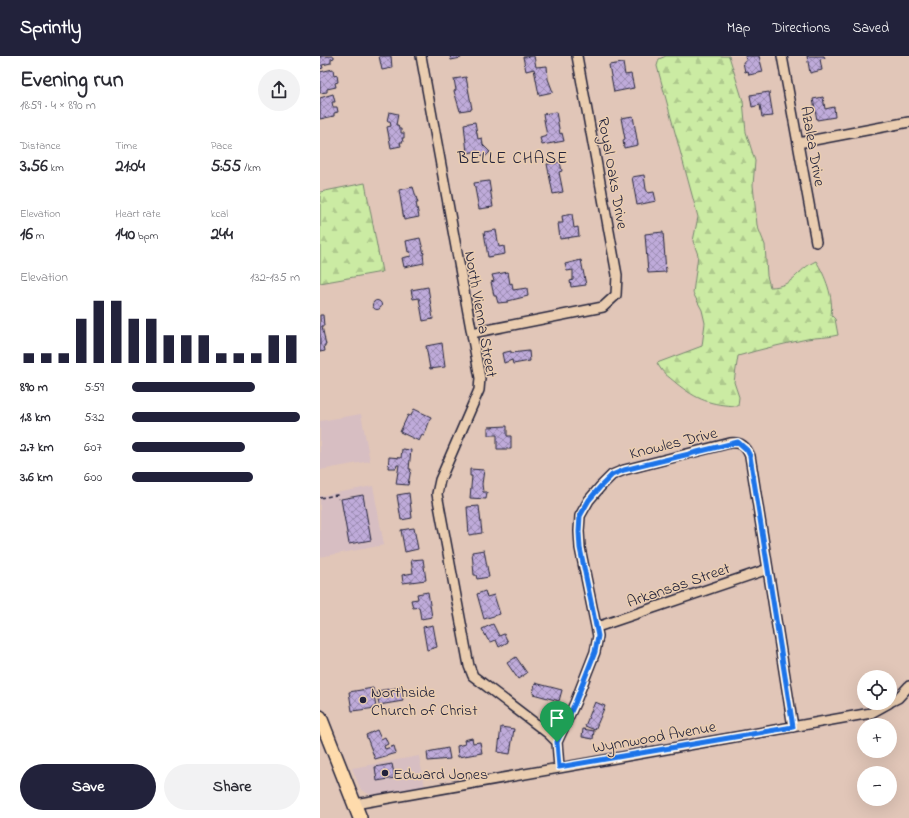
<!DOCTYPE html>
<html lang="en">
<head>
<meta charset="utf-8">
<style>
	:root { --surface:#fff; --page:#f2f2f3; --text:#2b2b33; --muted:#7c7c81; --accent:#22223b }
	body { margin:0; font-family:"Indie Flower",sans-serif; background:var(--page); color:var(--text); height:100vh; display:flex; flex-direction:column; font-size:15px; white-space:nowrap }
	* { box-sizing:border-box; margin:0 }
	p { font-size:13px; color:var(--muted) }
	.icon { flex:none; width:22px; height:22px; fill:none; stroke:currentColor; stroke-width:2; stroke-linecap:round; stroke-linejoin:round }
	.map { position:relative; flex:1; overflow:hidden }
	.side { display:flex; flex-direction:column; background:var(--surface); width:320px }
	.side>* { flex:none }
	.tools { position:absolute; left:537px; top:614px; display:grid; gap:8px }
	.tools a { display:grid; place-items:center; width:40px; height:40px; border-radius:50%; background:var(--surface); box-shadow:0 4px 16px #0002; font-size:20px }
	.pin { position:absolute; display:grid; place-items:center; width:34px; height:34px; color:#fff; margin:-41px -17px; border-radius:50% 50% 50% 0; rotate:-45deg; box-shadow:0 0 4px #0007 }
	.pin .icon { rotate:45deg }
	.round { display:grid; place-items:center; flex:none; width:42px; height:42px; border-radius:21px; background:var(--page) }
	.summary { display:flex; align-items:center; justify-content:space-between; height:68px; padding:0 20px }
	h1 { font-size:22px; font-weight:700; line-height:30px }
	.figures { display:grid; grid-template-columns:repeat(3,1fr); gap:6px; height:68px; padding:4px 20px }
	.figures div { display:grid; align-content:center }
	.figures b { font-size:17px; font-weight:700 }
	.figures small { font-size:11px; font-weight:400 }
	.figures p { font-size:11px }
	.chart { height:112px; padding:8px 20px }
	.chart p { display:flex; justify-content:space-between }
	.chart svg { width:100%; height:72px; margin-top:4px; stroke:var(--accent); stroke-width:6 }
	.primary-button { display:flex; gap:8px; margin-top:auto; padding:8px 20px }
	.primary-button a { flex:1; height:46px; border-radius:24px; background:var(--accent); color:#fff; font-size:16px; font-weight:700; line-height:46px; text-align:center }
	.primary-button a+a { background:var(--page); color:var(--text) }
	ul { padding:0 20px; list-style:none; font-size:13px }
	li { display:grid; grid-template-columns:64px 48px 1fr; align-items:center; height:30px }
	li i { height:10px; border-radius:5px; background:var(--accent) }
	header { display:flex; align-items:center; gap:24px; box-sizing:border-box; height:56px; padding:0 20px; background:var(--accent); color:#fff }
	header strong { font-size:19px }
	nav { display:flex; gap:22px; margin-inline-start:auto; font-size:14px }
	main { display:flex; flex:1; min-height:0 }
	.map>svg:first-child { display:block }
</style>
</head>
<body>
<header>
<strong>Sprintly</strong>
<nav><a>Map</a><a>Directions</a><a>Saved</a></nav>
</header>
<main>
<section class="side">
<div class="summary"><div><h1>Evening run</h1><p>18:59 · 4 × 890 m</p></div><a class="round"><svg class="icon" aria-label="share" viewBox="0 0 24 24"><path d="M12 15V3M7 8l5-5 5 5M5 13v7h14v-7"/></svg></a></div>
<div class="figures">
<div><p>Distance</p><b>3.56<small> km</small></b></div>
<div><p>Time</p><b>21:04</b></div>
<div><p>Pace</p><b>5:55<small> /km</small></b></div>
</div>
<div class="figures">
<div><p>Elevation</p><b>16<small> m</small></b></div>
<div><p>Heart rate</p><b>140<small> bpm</small></b></div>
<div><p>kcal</p><b>244</b></div>
</div>
<div class="chart"><p><span>Elevation</span>132–135 m</p>
<svg viewBox="0 0 160 44" preserveAspectRatio="none"><path d="M5 44V38M15 44V38M25 44V38M35 44V17M45 44V6M55 44V6M65 44V17M75 44V17M85 44V27M95 44V27M105 44V27M115 44V38M125 44V38M135 44V38M145 44V27M155 44V27"/></svg>
</div>
<ul>
<li><b>890 m</b>5:59<i style="width:73%"></i></li>
<li><b>1.8 km</b>5:32<i style="width:100%"></i></li>
<li><b>2.7 km</b>6:07<i style="width:67%"></i></li>
<li><b>3.6 km</b>6:00<i style="width:72%"></i></li>
</ul>
<div class="primary-button"><a>Save</a><a>Share</a></div>
</section>
<div class="map">
<svg width="589" height="762" viewBox="0 0 589 762">
	<defs>
		<pattern id="forest-firs" width="22" height="20" patternUnits="userSpaceOnUse"><rect width="22" height="20" fill="#cbeba3"/><path d="M5 1l3.5 6h-7zM16 11l3.5 6h-7z" fill="#aec98d"/></pattern>
		<pattern id="building-cross-hatch" width="8" height="8" patternUnits="userSpaceOnUse"><rect width="8" height="8" fill="#bfabda"/><path d="M0 0l8 8M0 8l8-8" fill="none" stroke="#9b8bb2"/></pattern>
	</defs>
	<rect width="100%" height="100%" fill="#e1c6b8"/>
	<filter id="ink" filterUnits="userSpaceOnUse"><feTurbulence type="fractalNoise" baseFrequency=".025" numOctaves="2"/><feDisplacementMap in="SourceGraphic" scale="8" xChannelSelector="R" yChannelSelector="G"/><feConvolveMatrix kernelMatrix="1 2 1 2 8 2 1 2 1" color-interpolation-filters="sRGB"/></filter>
	<g filter="url(#ink)">
		<path fill="#d7bec2" d="M41 358 50 405 0 414V365Z
			M53 430 64 489 0 501V440Z
			M99 700 105 731 51 739 41 734 32 712Z"/>
		<path fill="url(#forest-firs)" stroke="#76866f" d="M346 0H409L423 45 426 76 435 105 433 129 437 169 445 189 447 220 450 231C474 231 476 214 496 205 505 219 514 242 511 259L515 263 518 279C507 282 498 281 487 283 464 288 441 293 418 300L414 326 419 341 418 350C391 349 377 344 356 327 347 319 344 319 337 307L382 290 385 267 382 254 373 237 378 199 373 185 378 161 337 10 339 3Z
			M45 127 62 216 0 227V136Z"/>
		<path fill="url(#building-cross-hatch)" stroke="#22223b" d="M0 0H14V2L11 3V7L2 9 3 12 0 13Z
			M59 0H71L72 12 62 14Z
			M130 0H141V2L131 4Z
			M214 0 216 11 227 10 228 23 233 36 219 39 214 13 206 15 203 1Z
			M425 0H439L443 16 429 19 428 15 425 16 423 6 426 5Z
			M487 0H504L505 2 500 3 502 14 490 17Z
			M303 7 305 19 311 18 314 32 294 36 289 9Z
			M13 13 14 20 17 19 18 26 15 27 16 31 7 33V36L0 37V16Z
			M146 21 152 53 140 55 134 35 136 34 134 23Z
			M449 36 453 60 442 61 440 49 432 51 430 39Z
			M13 38 15 46H12L13 51H17L18 56 14 57V60L0 63V42Z
			M503 41 505 53 514 51 515 61 497 64 493 43Z
			M69 56 78 58 76 69H78L79 73H81V77H84V82H82L83 86H80L81 90 71 92 67 71 71 70 70 65H67Z
			M236 56 240 78 242 77 244 85 222 89 220 82 227 80 223 58Z
			M313 60 318 89 304 92 303 84 305 83 301 62Z
			M155 66 158 83 162 82 163 89 170 96 164 102 158 95 147 97 144 68Z
			M240 106 242 115 239 116 243 136 233 138 227 108Z
			M324 119 326 133 328 137 334 136 336 145 317 149 312 121Z
			M169 125 173 151 159 153 154 127Z
			M93 131 98 147H96L99 161 84 164 79 134Z
			M252 158 254 172 258 171 259 180 240 183 238 167H243L242 160Z
			M176 174 179 191 184 190 185 198 168 201 164 176Z
			M343 176 346 216 328 217 325 178Z
			M100 182 104 198H103L104 207 84 211 82 202 91 200 90 195 88 196 86 185Z
			M261 204 266 229 251 231 250 225 253 224V214L247 215 245 208Z
			M188 216 190 228 192 227 193 234 207 232 208 240 188 245V246L178 247 176 240H174L171 226 174 225 172 219Z
			M108 231 113 263 103 265 99 242 93 243 91 234Z
			M52.5 249a4.5 4.5 0 1 1 9 0a4.5 4.5 0 1 1-9 0Z
			M0 259H3L4 270H2L6 289H4L5 295 0 296Z
			M122 287 125 311 110 313 106 290Z
			M191 295V297L209 295 210 305 193 308 192 304 184 307 182 297Z
			M94 353 111 361 104 380 102 379 99 385 80 376 88 359 91 360Z
			M187 370V380H191V393H177V379H168V371Z
			M82 393 91 394 89 413H91L88 429 76 428 79 409H77L76 412H68L69 401 81 402Z
			M150 413 164 414 162 428 163 436H167L166 443 150 442 152 420H150Z
			M89 437 92 462 81 464 77 439Z
			M43 439 51 484 29 488 21 443Z
			M159 450 162 477 149 479 147 451Z
			M94 472 98 493 85 496 81 474Z
			M164 494 169 521 157 523 156 519H154L152 496Z
			M103 503 106 524 83 527 82 519 93 517 91 504Z
			M165 535 167 541 174 539 180 558 164 563 157 538Z
			M108 536 112 561 101 563 99 551 93 552 91 544 98 543 97 538Z
			M173 568 179 580 184 578 188 586 179 591 176 584 171 586 168 584 162 573Z
			M113 569 117 591 107 594 103 571Z
			M196 601 207 617 198 623 187 607Z
			M215 627 242 634 239 645 213 638Z
			M81 631 83 645 59 649 57 635Z
			M53 632 56 652 32 655 29 636Z
			M275 646 285 650 275 674 265 670Z
			M181 671 194 673 190 698 178 696Z
			M263 673 274 675 273 683 262 681Z
			M57 674 61 683 65 681 68 688 64 690 65 693 74 690 76 697 55 703 46 679Z
			M152 682 153 687 160 686 162 697 138 701 137 690 145 688 144 684Z
			M128 692 130 703 108 705 107 696Z
			M72 708 75 722 57 725 55 711Z"/>
		<g fill="none" stroke-linecap="round" stroke-linejoin="round">
			<defs>
				<path id="minor" d="M101 0 160 322 159 334 120 424 117 438 149 610 153 620 157 623 229 678 237 686
					M462 0 496 186
					M478 87 589 66
					M152 277 283 251 296 239 297 219 257 0
					M277 571 448 513
					M570 646 578 642 589 630
					M239 711 237 686 255 647 275 596 278 580 260 492 259 475 260 460 269 444 281 430 292 419 304 414 410 387C421 386 426 390 430 400L473 671
					M35 748 551 657 569 647"/>
				<path id="highway" d="M0 661 40 762"/>
			</defs>
			<use href="#minor" stroke="#22223b" stroke-width="12"/>
			<use href="#highway" stroke="#22223b" stroke-width="16"/>
			<path stroke="#22223b" stroke-width="1.5" stroke-dasharray="4 3" stroke-linecap="butt" d="M0 442 17 439 18 443"/>
			<use href="#minor" stroke="#eacdb0" stroke-width="9"/>
			<use href="#highway" stroke="#fedbac" stroke-width="13"/>
		</g>
	</g>
	<g fill="none" stroke-linecap="round" stroke-linejoin="round" filter="url(#ink)">
		<defs>
			<path id="route" d="M418 386 427 394 430 400 473 671 239 711 237 686 255 647 275 596 278 580 260 492 259 476 260 460 269 444 281 430 292 419 304 414Z"/>
		</defs>
		<use href="#route" stroke="#fff" stroke-width="8"/>
		<use href="#route" stroke="#1a73e8" stroke-width="5"/>
	</g>
	<g fill="#22223b" stroke="#eacdb0" stroke-width="1.5">
		<circle cx="43" cy="644" r="4"/>
		<circle cx="65" cy="717" r="4"/>
	</g>
	<g text-anchor="middle" stroke-width="3" stroke-linejoin="round" paint-order="stroke">
		<g font-size="16" fill="#22223b" stroke="#eacdb0">
			<text transform="translate(494 90) rotate(80)" y="6">Azalea Drive</text>
			<text transform="translate(294 117) rotate(80)" y="6">Royal Oaks Drive</text>
			<text transform="translate(162 258) rotate(80)" y="6">North Vienna Street</text>
			<text transform="translate(353 386) rotate(-14)" y="6">Knowles Drive</text>
			<text transform="translate(358 528) rotate(-19)" y="6">Arkansas Street</text>
			<text transform="translate(334 680) rotate(-10)" y="6">Wynnwood Avenue</text>
		</g>
		<g font-size="16" fill="#22223b" stroke="#eacdb0" text-anchor="start">
			<text x="51" y="641">Northside<tspan x="51" dy="18">Church of Christ</tspan></text>
			<text x="73" y="723">Edward Jones</text>
		</g>
		<g font-size="17" letter-spacing="1" fill="#22223b" stroke="#eacdb0">
			<text x="193" y="107">BELLE CHASE</text>
		</g>
	</g>
</svg>
<div class="tools">
<a><svg class="icon" aria-label="locate" viewBox="0 0 24 24"><circle cx="12" cy="12" r="6"/><path d="M12 2v4M12 18v4M2 12h4M18 12h4"/></svg></a>
<a>+</a>
<a>−</a>
</div>
<div class="pin" style="left:237px;top:686px;background:#1e9e55"><svg class="icon" aria-label="arrive" viewBox="0 0 24 24"><path d="M6 21V4h12l-3 4 3 4H6"/></svg></div>
</div>
</main>
</body>
</html>
